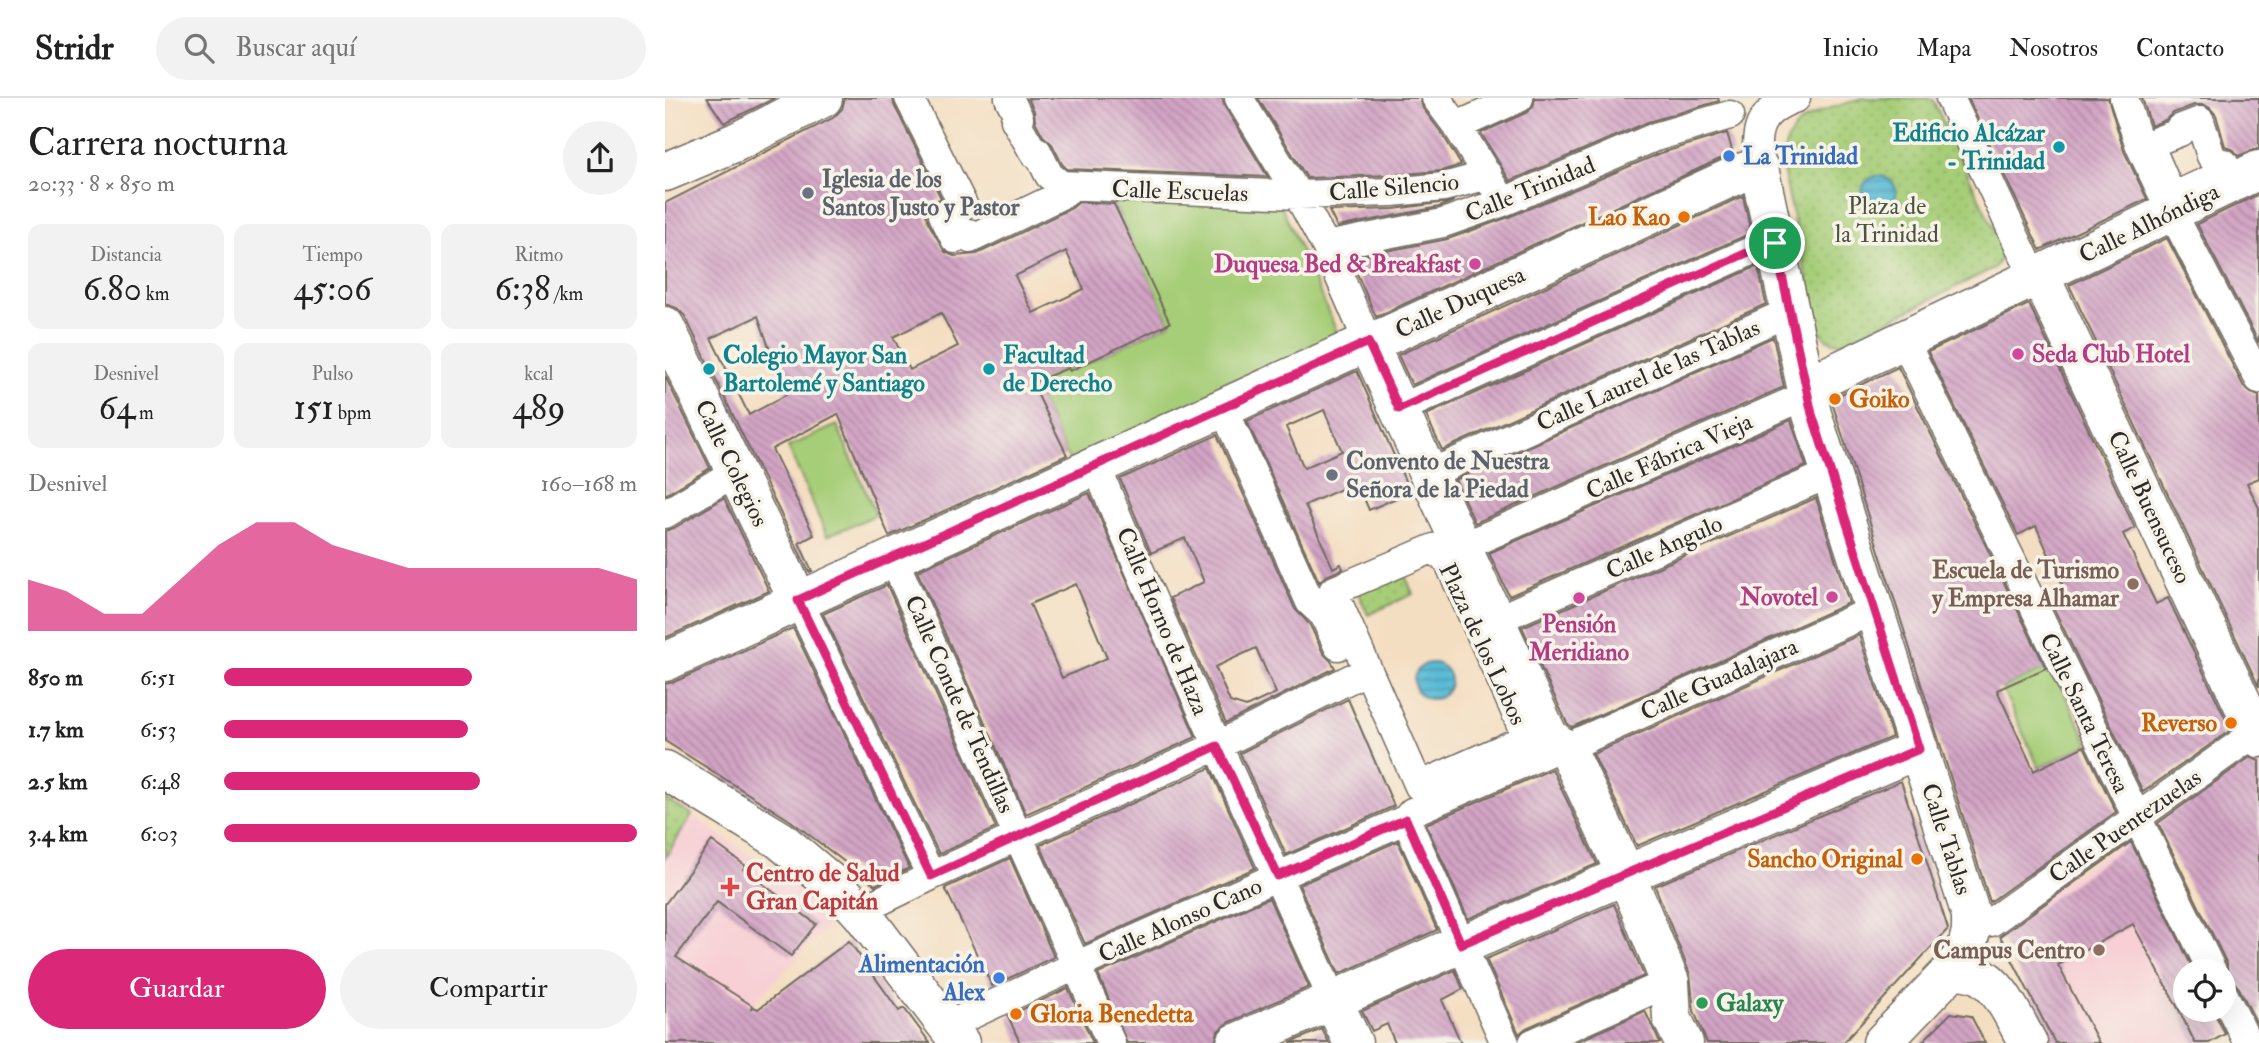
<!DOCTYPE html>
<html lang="es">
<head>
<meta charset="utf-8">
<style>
	:root { --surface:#fff; --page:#f2f2f2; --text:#222; --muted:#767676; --line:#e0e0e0; --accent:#db2777 }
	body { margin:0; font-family:"IM FELL Double Pica",serif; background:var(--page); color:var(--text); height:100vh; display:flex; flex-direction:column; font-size:26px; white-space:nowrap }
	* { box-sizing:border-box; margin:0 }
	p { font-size:23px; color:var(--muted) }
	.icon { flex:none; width:38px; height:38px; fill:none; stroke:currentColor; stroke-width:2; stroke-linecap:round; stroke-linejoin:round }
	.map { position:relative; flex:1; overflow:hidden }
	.panel { display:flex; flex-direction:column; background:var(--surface); width:665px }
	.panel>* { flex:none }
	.tools { position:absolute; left:1508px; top:861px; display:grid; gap:14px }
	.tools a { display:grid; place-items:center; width:63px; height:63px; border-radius:50%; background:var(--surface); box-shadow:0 7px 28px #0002; font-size:35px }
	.pin { position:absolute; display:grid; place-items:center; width:60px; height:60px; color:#fff; margin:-30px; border:4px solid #fff; border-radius:50%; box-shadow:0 2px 7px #0007 }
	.round { display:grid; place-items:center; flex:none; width:74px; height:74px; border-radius:37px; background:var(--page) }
	.overview { display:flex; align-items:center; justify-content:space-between; height:119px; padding:0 28px }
	h1 { font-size:38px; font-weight:600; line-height:52px }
	.metrics { display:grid; grid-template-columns:repeat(3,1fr); gap:10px; height:119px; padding:7px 28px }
	.metrics div { display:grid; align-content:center; border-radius:14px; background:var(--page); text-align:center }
	.metrics b { font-size:35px; font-weight:600 }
	.metrics small { font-size:19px; font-weight:400 }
	.metrics p { font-size:19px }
	.chart { height:196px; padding:14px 28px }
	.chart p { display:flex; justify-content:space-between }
	.chart svg { width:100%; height:126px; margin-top:7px; fill:var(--accent); opacity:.7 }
	.action { display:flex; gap:14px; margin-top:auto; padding:14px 28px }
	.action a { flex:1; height:80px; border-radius:42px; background:var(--accent); color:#fff; font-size:28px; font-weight:600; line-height:80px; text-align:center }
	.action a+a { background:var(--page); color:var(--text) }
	ul { padding:0 28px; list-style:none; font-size:23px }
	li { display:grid; grid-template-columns:112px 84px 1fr; align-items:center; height:52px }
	li i { height:18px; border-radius:9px; background:var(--accent) }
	header { display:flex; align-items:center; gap:42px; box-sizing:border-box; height:98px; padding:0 35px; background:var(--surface); border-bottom:2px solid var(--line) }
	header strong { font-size:33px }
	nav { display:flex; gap:38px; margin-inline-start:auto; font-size:24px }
	.search { width:490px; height:63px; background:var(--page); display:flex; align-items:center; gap:18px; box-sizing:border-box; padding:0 24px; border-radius:38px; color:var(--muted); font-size:26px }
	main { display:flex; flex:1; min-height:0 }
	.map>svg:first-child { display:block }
</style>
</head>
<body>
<header>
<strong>Stridr</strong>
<div class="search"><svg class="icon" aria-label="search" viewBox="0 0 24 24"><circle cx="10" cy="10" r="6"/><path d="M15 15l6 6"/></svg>Buscar aquí</div>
<nav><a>Inicio</a><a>Mapa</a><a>Nosotros</a><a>Contacto</a></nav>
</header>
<main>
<section class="panel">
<div class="overview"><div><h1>Carrera nocturna</h1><p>20:33 · 8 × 850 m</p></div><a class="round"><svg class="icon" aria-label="share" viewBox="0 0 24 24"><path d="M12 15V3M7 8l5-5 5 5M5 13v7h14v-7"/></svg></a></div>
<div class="metrics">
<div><p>Distancia</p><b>6.80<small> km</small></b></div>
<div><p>Tiempo</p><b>45:06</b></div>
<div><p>Ritmo</p><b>6:38<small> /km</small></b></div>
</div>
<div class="metrics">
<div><p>Desnivel</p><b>64<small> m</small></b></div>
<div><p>Pulso</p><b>151<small> bpm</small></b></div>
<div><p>kcal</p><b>489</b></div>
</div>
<div class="chart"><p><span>Desnivel</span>160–168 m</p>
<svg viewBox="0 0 160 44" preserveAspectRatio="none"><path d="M0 44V26L10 30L20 38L30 38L40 26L50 14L60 6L70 6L80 14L90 18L100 22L110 22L120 22L130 22L140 22L150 22L160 26V44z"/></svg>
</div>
<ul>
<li><b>850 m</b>6:51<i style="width:60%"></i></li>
<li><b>1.7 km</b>6:53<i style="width:59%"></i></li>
<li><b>2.5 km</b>6:48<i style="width:62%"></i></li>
<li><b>3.4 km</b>6:03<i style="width:100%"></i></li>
</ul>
<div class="action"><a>Guardar</a><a>Compartir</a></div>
</section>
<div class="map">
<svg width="1594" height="945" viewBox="0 0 1594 945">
	<defs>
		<pattern id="grass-dots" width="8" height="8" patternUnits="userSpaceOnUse" patternTransform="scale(1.75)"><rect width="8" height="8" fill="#a6cd77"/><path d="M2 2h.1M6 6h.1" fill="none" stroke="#8fb067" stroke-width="1.8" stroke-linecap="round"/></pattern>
		<pattern id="water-rules" width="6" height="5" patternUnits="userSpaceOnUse" patternTransform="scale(1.75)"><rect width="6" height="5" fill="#58bbd7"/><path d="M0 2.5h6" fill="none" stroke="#4998af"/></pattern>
		<pattern id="building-back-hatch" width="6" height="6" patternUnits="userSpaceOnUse" patternTransform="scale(1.75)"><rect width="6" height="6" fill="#d3a4c5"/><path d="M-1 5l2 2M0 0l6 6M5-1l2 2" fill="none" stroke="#ab86a0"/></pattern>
	</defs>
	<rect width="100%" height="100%" fill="#f7f3e8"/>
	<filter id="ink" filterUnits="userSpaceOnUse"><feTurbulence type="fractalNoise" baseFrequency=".0143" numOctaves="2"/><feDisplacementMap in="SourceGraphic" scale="14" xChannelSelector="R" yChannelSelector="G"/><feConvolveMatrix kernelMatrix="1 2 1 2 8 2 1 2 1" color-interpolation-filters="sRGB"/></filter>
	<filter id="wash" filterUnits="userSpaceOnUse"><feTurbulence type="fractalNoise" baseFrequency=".00686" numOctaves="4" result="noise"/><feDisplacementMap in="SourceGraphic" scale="28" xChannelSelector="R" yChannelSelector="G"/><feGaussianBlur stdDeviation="1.57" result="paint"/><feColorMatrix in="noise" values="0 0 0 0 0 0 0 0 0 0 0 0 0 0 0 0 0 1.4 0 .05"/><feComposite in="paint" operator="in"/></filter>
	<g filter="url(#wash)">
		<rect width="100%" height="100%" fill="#f4dec1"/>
		<path fill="#f7cfd4" d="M27 717 172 818 87 907 0 852V760Z
			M1467 738 1537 873H1521V912H1556L1567 932 1544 945H1390L1331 830Z"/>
		<path fill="url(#grass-dots)" stroke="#687c51" stroke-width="2" d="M1198 0H1267L1337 149 1338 157 1329 170 1180 244C1166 246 1158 241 1152 228L1117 67C1120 16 1157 14 1198 0Z
			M737 470 748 496 703 517 691 490Z
			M0 701 27 717 0 760Z"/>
		<path fill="#a6cd77" stroke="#687c51" stroke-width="2" d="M446 100 615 105 676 243 406 365 367 285 403 270 405 273 505 225Z
			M172 327 211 417 162 438 123 349Z
			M1386 568 1424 646 1374 670 1337 590Z"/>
		<path fill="url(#water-rules)" stroke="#427381" stroke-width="2" d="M1197 95a17 17 0 1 1 34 0a17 17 0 1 1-34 0Z
			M749 583a18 18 0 1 1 36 0a18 18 0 1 1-36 0Z"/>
		<g id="blocks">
			<path fill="url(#building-back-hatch)" fill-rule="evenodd" d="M42 0H110L59 25Z
				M180 0H228L229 7 276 100 265 107 261 117 263 124 280 154 289 158 312 156 407 110 414 104 449 106 505 225 405 273 403 270 367 285 402 357 224 438 173 316 107 351 149 437 134 445 147 473 144 474 20 218 12 210 0 206V105L168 20 177 11ZM401 153 419 191 368 215 350 178ZM276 215 293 248 245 272 228 239ZM93 218 121 297 84 317 46 240Z
				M363 0H557L560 9 603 79 402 71 397 66 387 46 378 38 370 23 369 13Z
				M593 0H755L758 10 778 37 796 67 776 73 726 77 642 80Z
				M870 0H1053L1054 3 983 24 845 83 816 35 861 15 868 9Z
				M1303 0H1443L1459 53 1482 101 1375 152Z
				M1477 0H1594V50L1573 58 1569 52 1560 48 1551 17 1545 10 1539 7H1529L1508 15 1500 22 1486 28Z
				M1062 35 1068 55 711 219 685 160 783 141 844 119 996 55Z
				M1594 96V245L1532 126Z
				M1078 98 1086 135 747 287 733 257Z
				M789 103 774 109 672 129 664 113 729 111Z
				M1502 140 1579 289 1586 295 1594 298V380L1582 385 1594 410V589L1404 187Z
				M1093 168 1101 206 777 352 761 317Z
				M1364 206 1470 430 1458 436 1476 474 1491 506 1503 500 1566 632 1478 694 1388 509 1404 501 1371 428 1353 437 1263 254Z
				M1108 239 1119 289 810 425 790 382Z
				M1233 269 1381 570 1332 592 1369 673 1419 648 1451 714 1325 804 1166 301Z
				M692 273 745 394 704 412 692 384 640 407 668 470 676 466 678 471 661 478 654 484 582 323ZM659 312 677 353 639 370 621 329Z
				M0 278 45 370 0 397Z
				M1126 322 1141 368 844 498 824 455Z
				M552 337 630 511 645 527 658 555 666 563 670 570 561 625 505 500 539 484 520 440 486 455 455 381ZM591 550 611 595 581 609 565 604 550 569Z
				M424 395 531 639 361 716 252 473ZM411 486 442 560 397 580 365 506Z
				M59 400 104 493 0 540V433L9 430Z
				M1151 400 1184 505 907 629 902 625 857 529Z
				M222 487 331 730 274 756 158 516Z
				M128 530 244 770 210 787 126 723 0 643V586L9 584Z
				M1194 537 1227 639 972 748 928 656Z
				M683 601 729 708 621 757 575 655Z
				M1585 659 1594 663V930L1574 890 1569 884 1562 881V866L1493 725Z
				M545 670 590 770 420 846 375 747Z
				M887 671 932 766 803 821 761 726Z
				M1236 683 1283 831 1178 945H1042L1029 913 1025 876 990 788Z
				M47 743 81 768 78 771 151 826 126 858 52 804 11 859 88 908 87 910 89 909 93 911 184 843 234 913 239 910 265 945H0V806Z
				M733 743 772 832 674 876 634 787Z
				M1466 744 1529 873H1521V912H1548L1560 936 1544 945H1530L1514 912 1468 826 1393 867 1434 945H1390L1335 838Z
				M345 760 389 859 327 888 280 790Z
				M604 800 644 889 562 925 553 933 550 945H462L433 876Z
				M949 806 979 878 861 930 854 936 821 861Z
				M790 872 798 891 777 902 796 945H730L722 926 707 933 697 913Z
				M403 890 428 945H355L343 918Z
				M980 913 995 945H909Z
				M1286 915 1306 918 1320 945H1256Z
				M657 931 664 945H625Z"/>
		</g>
	</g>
	<g filter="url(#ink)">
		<use href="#blocks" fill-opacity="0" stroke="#716a60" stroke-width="2"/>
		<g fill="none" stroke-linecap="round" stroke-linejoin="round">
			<defs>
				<path id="street" d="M244 0 298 107 278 117 290 141 303 135 305 141 400 95 396 87 384 77 372 53 369 55 350 22 354 20 344 0
					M574 0 633 97 661 148 703 244
					M771 0 792 28 831 92
					M1285 0 1360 160
					M1459 0 1475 48 1500 101 1594 281
					M1535 23 1546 58 1552 64 1559 65 1562 74 1507 99 1484 46 1515 34 1514 31Z
					M792 28 854 0
					M1094 70C1088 33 1093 13 1131 0
					M396 87 633 97 727 94 779 89 823 77
					M661 148 778 125 838 104 990 39 1065 17
					M1239 242 1547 873
					M558 309 645 504 659 517 673 548
					M734 311 1095 149 1110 145
					M431 367C504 548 589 723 667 901
					M764 376 1126 213
					M0 416 72 373
					M797 449 1133 301
					M769 450 784 465 862 640 754 688 668 493Z
					M228 460 446 945
					M133 502 266 778
					M831 522 1166 375
					M900 650 1209 512
					M741 721 840 945
					M197 816 213 804 266 778 552 648 687 580
					M1326 824 1594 632
					M1559 897 1583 945
					M282 928 406 870 735 724 741 721 747 714 886 653 891 644
					M868 945 1005 884"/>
				<path id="secondary" d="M0 74 71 44 158 0
					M1375 178 1594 640
					M0 228 133 502
					M703 244 884 639 903 653 963 781 1005 884 1007 920 1019 945
					M1142 288 1594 72
					M0 564 703 244 719 239 1078 74 1094 70 1147 316 1306 817V833L1301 853 1288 871 1217 945
					M0 672 115 742 177 794 197 816 295 945
					M1288 871C1295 872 1303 873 1310 875 1337 887 1349 921 1363 945
					M667 901 688 945
					M571 945 791 848 802 845 1254 651"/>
			</defs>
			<use href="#street" stroke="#716a60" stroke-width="31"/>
			<use href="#secondary" stroke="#716a60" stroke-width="41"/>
			<use href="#street" stroke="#fff" stroke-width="28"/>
			<use href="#secondary" stroke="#fff" stroke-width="38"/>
		</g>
	</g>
	<g fill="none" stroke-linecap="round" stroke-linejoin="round" filter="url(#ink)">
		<defs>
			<path id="route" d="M1110 145 1147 316 1254 651 796 846 741 721 613 778 552 648 266 778 133 502 703 244 734 311 1095 149Z"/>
		</defs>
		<use href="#route" stroke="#fff" stroke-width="14"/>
		<use href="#route" stroke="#db2777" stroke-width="9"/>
	</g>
	<g fill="#0f9aa8" stroke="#f7f3e8" stroke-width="2.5">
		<circle cx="1394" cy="49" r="7"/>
		<circle cx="44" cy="271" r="7"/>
		<circle cx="324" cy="271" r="7"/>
	</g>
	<g fill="#3f7fe0" stroke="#f7f3e8" stroke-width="2.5">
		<circle cx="1064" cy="58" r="7"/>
		<circle cx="334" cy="880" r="7"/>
	</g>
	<g fill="#6b7280" stroke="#f7f3e8" stroke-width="2.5">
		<circle cx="143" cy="95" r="7"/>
		<circle cx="667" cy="377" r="7"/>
	</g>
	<g fill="#e8710a" stroke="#f7f3e8" stroke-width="2.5">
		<circle cx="1019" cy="119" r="7"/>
		<circle cx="1170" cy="301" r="7"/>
		<circle cx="1566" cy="625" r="7"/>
		<circle cx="1252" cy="761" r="7"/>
		<circle cx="351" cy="916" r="7"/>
	</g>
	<g fill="#d1479c" stroke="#f7f3e8" stroke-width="2.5">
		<circle cx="810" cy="166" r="7"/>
		<circle cx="1353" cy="256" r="7"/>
		<circle cx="1167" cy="499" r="7"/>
		<circle cx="914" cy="500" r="7"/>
	</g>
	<g fill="#8d6e63" stroke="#f7f3e8" stroke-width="2.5">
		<circle cx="1468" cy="486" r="7"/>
		<circle cx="1434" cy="852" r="7"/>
	</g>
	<path fill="#e0444e" stroke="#f7f3e8" stroke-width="2.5" d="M61.5 778.5h7v7h7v7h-7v7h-7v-7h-7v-7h7z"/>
	<circle fill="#2e9e5b" stroke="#f7f3e8" stroke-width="2.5" cx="1037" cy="905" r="7"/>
	<g text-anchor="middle" stroke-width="7" stroke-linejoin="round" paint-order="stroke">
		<g font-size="24" font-weight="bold" fill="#0d838f" stroke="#f7f3e8" text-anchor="start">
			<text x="1380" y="43" text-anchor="end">Edificio Alcázar<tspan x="1380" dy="28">- Trinidad</tspan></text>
			<text x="58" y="265">Colegio Mayor San<tspan x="58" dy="28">Bartolemé y Santiago</tspan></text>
			<text x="338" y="265">Facultad<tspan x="338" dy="28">de Derecho</tspan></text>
		</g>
		<g font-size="24" font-weight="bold" fill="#366cbe" stroke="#f7f3e8" text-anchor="start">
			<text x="1078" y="66">La Trinidad</text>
			<text x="320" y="874" text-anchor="end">Alimentación<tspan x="320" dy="28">Alex</tspan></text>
		</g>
		<g font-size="24" font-weight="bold" fill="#5b616d" stroke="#f7f3e8" text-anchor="start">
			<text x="157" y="89">Iglesia de los<tspan x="157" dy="28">Santos Justo y Pastor</tspan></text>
			<text x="681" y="371">Convento de Nuestra<tspan x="681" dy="28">Señora de la Piedad</tspan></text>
		</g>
		<g font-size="24" fill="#2b2b2b" stroke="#f7f3e8">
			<text transform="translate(729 89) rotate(-5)" y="8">Calle Silencio</text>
			<text transform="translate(865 91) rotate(-22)" y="8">Calle Trinidad</text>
			<text transform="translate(515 93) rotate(2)" y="8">Calle Escuelas</text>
			<text transform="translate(1484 125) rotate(-26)" y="8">Calle Alhóndiga</text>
			<text transform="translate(795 204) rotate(-25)" y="8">Calle Duquesa</text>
			<text transform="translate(983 277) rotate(-24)" y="8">Calle Laurel de las Tablas</text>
			<text transform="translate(1004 358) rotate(-24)" y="8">Calle Fábrica Vieja</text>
			<text transform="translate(67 365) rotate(64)" y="8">Calle Colegios</text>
			<text transform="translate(1485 409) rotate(65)" y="8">Calle Buensuceso</text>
			<text transform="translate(999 449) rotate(-24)" y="8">Calle Angulo</text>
			<text transform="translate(498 523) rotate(67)" y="8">Calle Horno de Haza</text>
			<text transform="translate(818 546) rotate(65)" y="8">Plaza de los Lobos</text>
			<text transform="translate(1054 581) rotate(-24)" y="8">Calle Guadalajara</text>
			<text transform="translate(295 606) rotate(66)" y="8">Calle Conde de Tendillas</text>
			<text transform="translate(1420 615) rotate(64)" y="8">Calle Santa Teresa</text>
			<text transform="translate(1460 728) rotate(-35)" y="8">Calle Puentezuelas</text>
			<text transform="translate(1282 741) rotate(72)" y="8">Calle Tablas</text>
			<text transform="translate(515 822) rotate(-24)" y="8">Calle Alonso Cano</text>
		</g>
		<g font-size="24" fill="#4a543e" stroke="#f7f3e8">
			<text x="1222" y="116">Plaza de<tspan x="1222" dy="28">la Trinidad</tspan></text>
		</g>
		<g font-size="24" font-weight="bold" fill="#c56008" stroke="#f7f3e8" text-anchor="end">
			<text x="1005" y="127">Lao Kao</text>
			<text x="1184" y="309" text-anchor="start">Goiko</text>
			<text x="1552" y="633">Reverso</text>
			<text x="1238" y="769">Sancho Original</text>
			<text x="365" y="924" text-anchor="start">Gloria Benedetta</text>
		</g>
		<g font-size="24" font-weight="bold" fill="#b23c85" stroke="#f7f3e8" text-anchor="end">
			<text x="796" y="174">Duquesa Bed &amp; Breakfast</text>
			<text x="1367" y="264" text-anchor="start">Seda Club Hotel</text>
			<text x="1153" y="507">Novotel</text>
			<text x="914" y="534" text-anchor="middle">Pensión<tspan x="914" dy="28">Meridiano</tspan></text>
		</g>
		<g font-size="24" font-weight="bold" fill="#785e54" stroke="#f7f3e8" text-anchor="end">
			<text x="1454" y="480">Escuela de Turismo<tspan x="1454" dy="28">y Empresa Alhamar</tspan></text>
			<text x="1420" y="860">Campus Centro</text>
		</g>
		<g font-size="24" font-weight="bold" fill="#be3a42" stroke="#f7f3e8" text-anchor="start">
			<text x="81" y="783">Centro de Salud<tspan x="81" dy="28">Gran Capitán</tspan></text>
		</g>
		<g font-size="24" font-weight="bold" fill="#27864d" stroke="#f7f3e8" text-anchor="start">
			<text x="1051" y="913">Galaxy</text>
		</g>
	</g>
</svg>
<div class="tools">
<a><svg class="icon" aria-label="locate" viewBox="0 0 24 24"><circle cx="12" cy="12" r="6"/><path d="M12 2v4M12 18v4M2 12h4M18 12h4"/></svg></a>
</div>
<div class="pin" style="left:1110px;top:145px;background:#1e9e55"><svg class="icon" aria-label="arrive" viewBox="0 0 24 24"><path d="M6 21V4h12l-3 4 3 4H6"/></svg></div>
</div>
</main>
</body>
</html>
